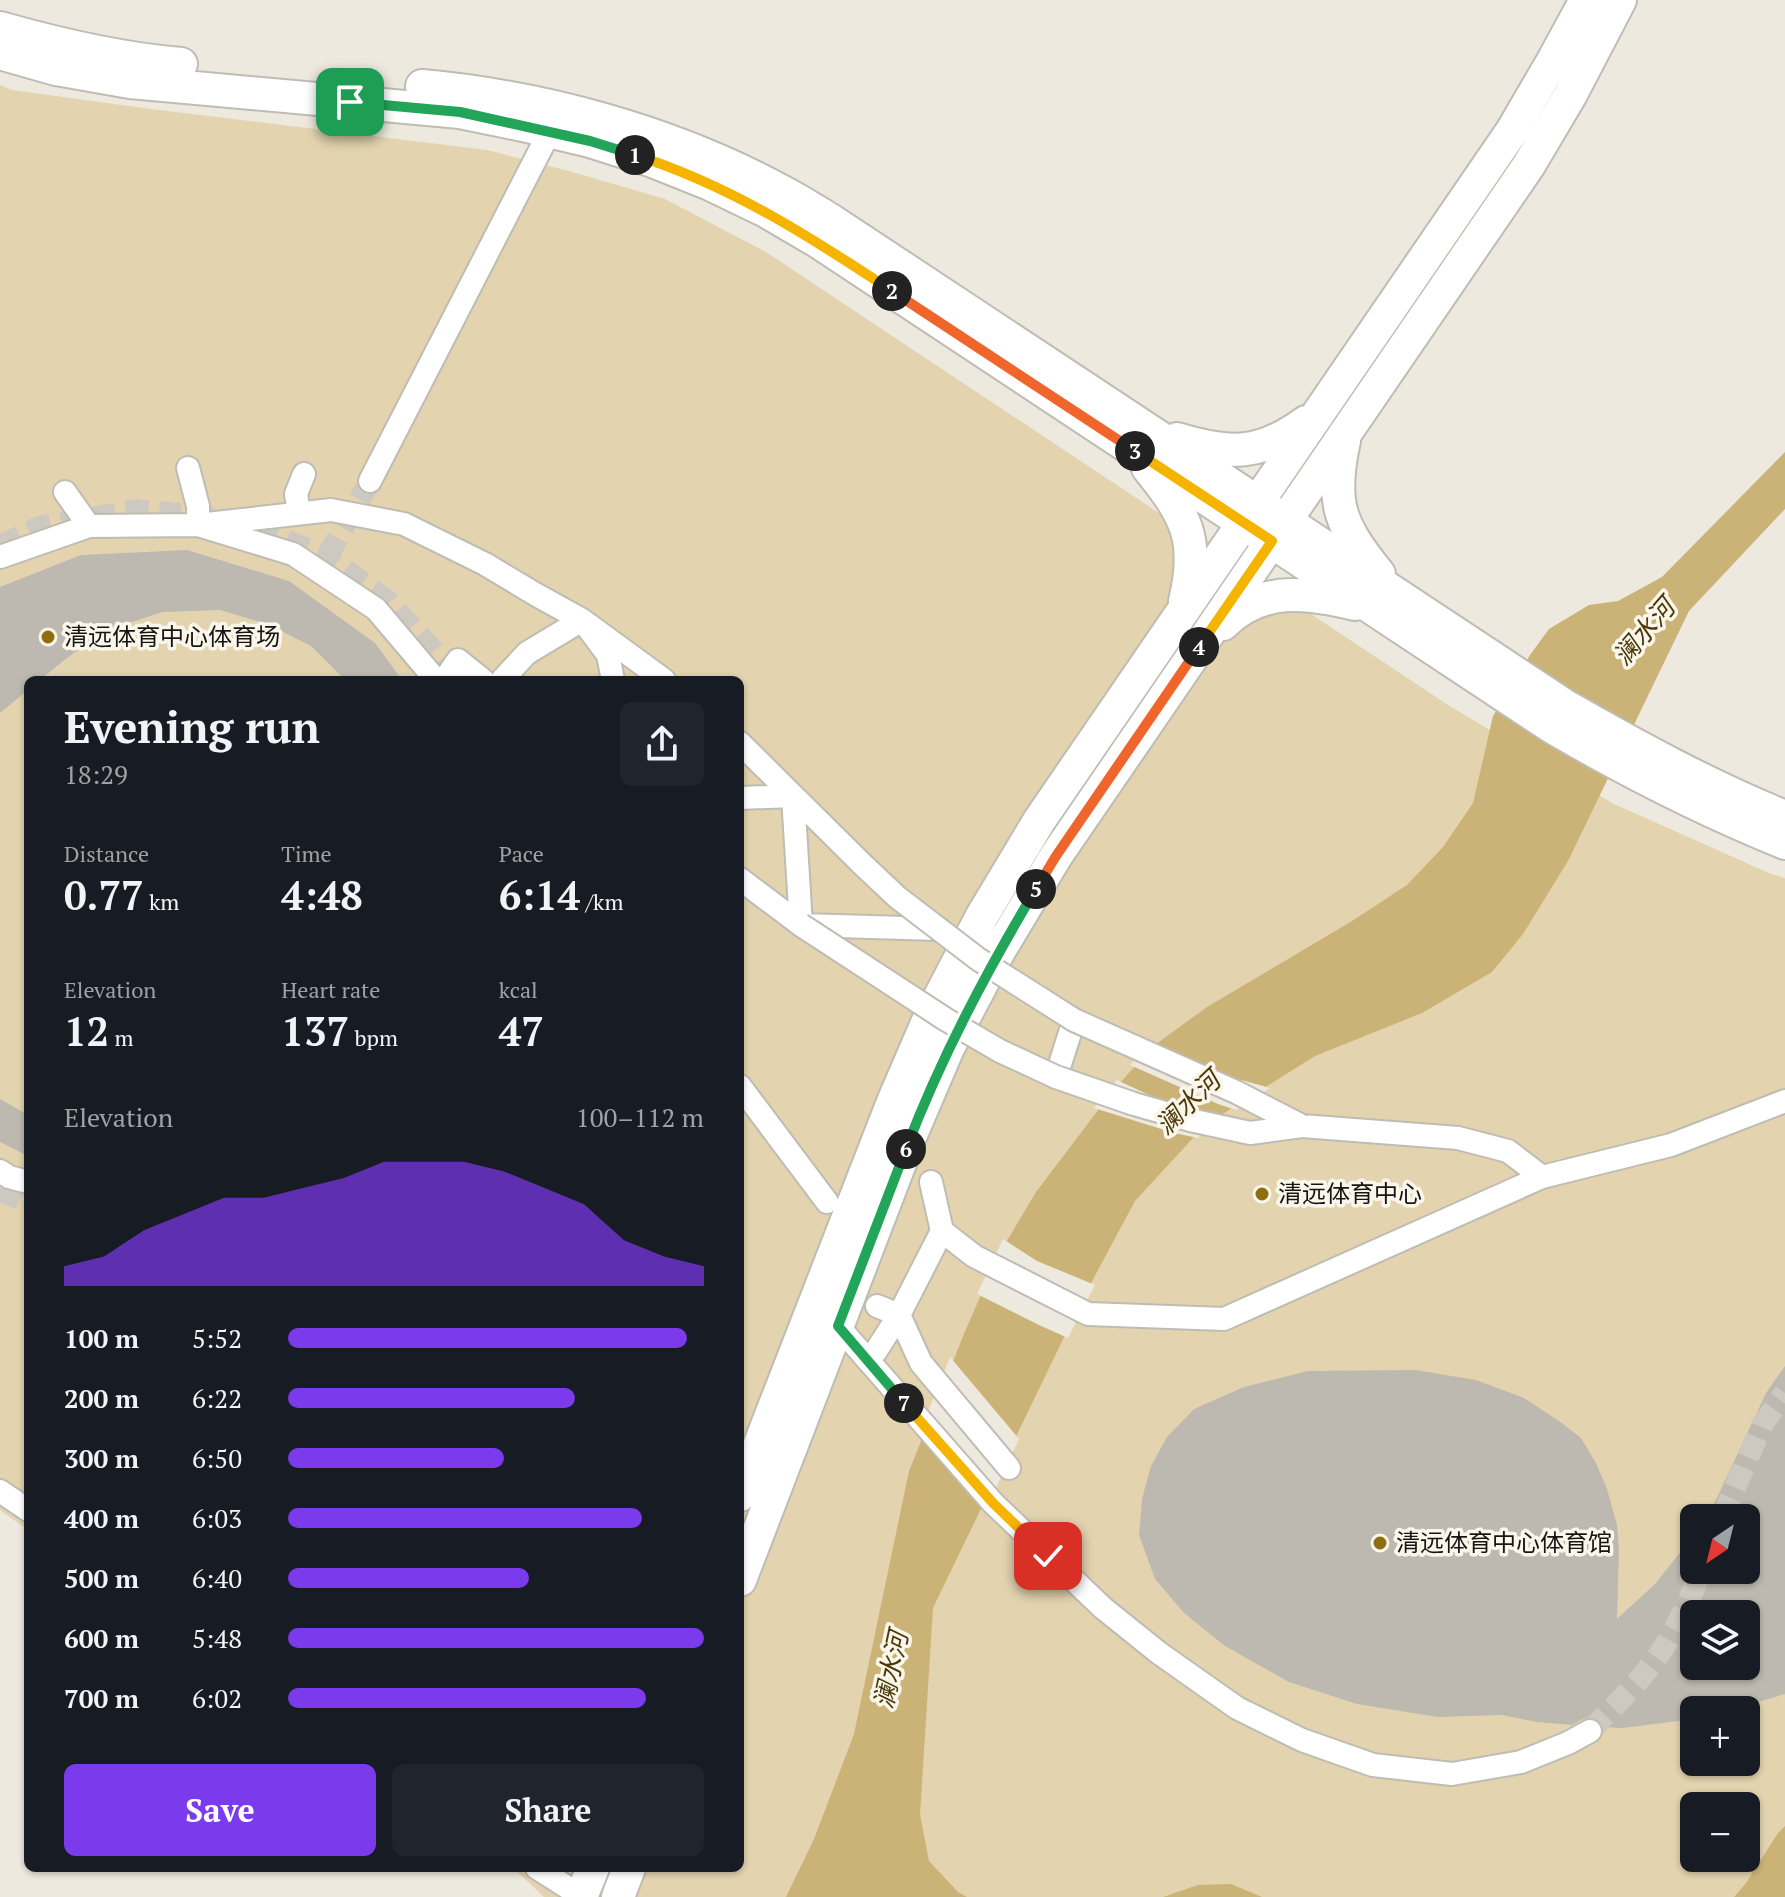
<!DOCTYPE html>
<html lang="en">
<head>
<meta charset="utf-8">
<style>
	:root { --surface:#171b24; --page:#20242c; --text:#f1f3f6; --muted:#9ea1a6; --accent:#7c3aed }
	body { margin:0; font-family:"PT Serif","Noto Sans SC",serif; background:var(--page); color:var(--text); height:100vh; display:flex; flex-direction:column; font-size:30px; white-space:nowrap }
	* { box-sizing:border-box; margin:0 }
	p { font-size:26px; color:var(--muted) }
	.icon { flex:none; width:44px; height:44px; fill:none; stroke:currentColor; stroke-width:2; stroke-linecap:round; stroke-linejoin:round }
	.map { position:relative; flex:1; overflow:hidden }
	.side { position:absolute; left:24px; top:676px; width:720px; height:1196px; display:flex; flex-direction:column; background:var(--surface); border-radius:12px; box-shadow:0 2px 6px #0004 }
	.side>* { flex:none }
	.needle { width:52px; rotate:215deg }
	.buttons { position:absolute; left:1680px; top:1504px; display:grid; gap:16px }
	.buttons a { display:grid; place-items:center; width:80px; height:80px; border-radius:12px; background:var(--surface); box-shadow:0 2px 6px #0004; font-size:40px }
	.pin { position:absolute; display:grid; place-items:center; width:68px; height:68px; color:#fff; margin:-34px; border-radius:16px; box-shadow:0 4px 12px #0006 }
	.km { position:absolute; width:40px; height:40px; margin:-20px; border-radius:50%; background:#222; color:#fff; font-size:22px; line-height:40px; text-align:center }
	.round { display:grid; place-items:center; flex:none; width:84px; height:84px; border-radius:12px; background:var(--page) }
	.summary { display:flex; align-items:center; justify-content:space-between; height:136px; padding:0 40px }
	h1 { font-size:44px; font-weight:700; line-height:60px }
	.stats { display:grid; grid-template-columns:repeat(3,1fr); gap:12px; height:136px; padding:8px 40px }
	.stats div { display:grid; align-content:center }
	.stats b { font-size:40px; font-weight:700 }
	.stats small { font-size:22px; font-weight:400 }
	.stats p { font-size:22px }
	.chart { height:224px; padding:16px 40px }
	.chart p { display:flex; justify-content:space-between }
	.chart svg { width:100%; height:144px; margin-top:8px; fill:var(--accent); opacity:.7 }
	.primary-button { display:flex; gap:16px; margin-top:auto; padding:16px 40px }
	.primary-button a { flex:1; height:92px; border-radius:12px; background:var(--accent); color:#fff; font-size:32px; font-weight:700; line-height:92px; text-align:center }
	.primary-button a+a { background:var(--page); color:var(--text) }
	ul { padding:0 40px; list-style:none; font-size:26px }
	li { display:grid; grid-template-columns:128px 96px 1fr; align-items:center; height:60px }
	li i { height:20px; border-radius:10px; background:var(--accent) }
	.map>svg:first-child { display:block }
</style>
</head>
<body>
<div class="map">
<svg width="1785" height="1897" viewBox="0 0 1785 1897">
	<rect width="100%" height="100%" fill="#ede9df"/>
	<path fill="#e3d4af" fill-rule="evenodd" d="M0 85 12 90 151 109 487 150 569 171 665 199 766 252 1448 705 1612 803 1771 874 1785 878V1897H544L513 1868H740V680H28V1530L0 1510ZM1694 1518H1746V1570H1694ZM1694 1614H1746V1666H1694ZM1694 1710H1746V1762H1694ZM1694 1806H1746V1858H1694Z"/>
	<path fill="#cbb377" d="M1785 452V509L1689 611 1568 861 1523 934 1492 972 1422 1013 1315 1056 1205 1125 1135 1201 1083 1298 933 1608 920 1815 929 1861 958 1892 967 1897H786L814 1839 854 1734 909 1471 966 1329 999 1254 1036 1192 1111 1093 1152 1047 1207 1007 1352 921 1407 885 1443 847 1473 803 1493 716 1530 655 1549 629 1589 605 1618 601 1662 577Z
		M1785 1826V1897H1734L1746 1883 1778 1833Z
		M1231 1884 1262 1897H1163L1198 1885Z"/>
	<path fill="#ede9df" d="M1151 1042 1238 1079 1270 1088 1236 1110 1218 1104 1130 1065Z
		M1117 1080 1164 1102 1207 1128 1198 1138 1174 1133 1094 1108Z
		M1003 1239 1037 1261 1095 1285 1068 1338 1039 1325 977 1294Z
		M950 1357 1019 1439 985 1511 919 1434Z"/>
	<path fill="#bdb9b0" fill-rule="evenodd" d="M187 550 289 581 375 643 402 680H345L311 646 267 624 220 610 163 612 104 631 63 661 40 680H28V690L0 713V587L81 555Z
		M0 1099 28 1115V1156L0 1142Z
		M1785 1366V1694L1732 1710H1694V1719L1623 1728 1603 1727 1598 1720 1591 1717 1583 1719 1572 1725 1537 1722 1501 1715 1438 1717 1357 1704 1289 1682 1225 1646 1184 1613 1155 1579 1139 1535 1142 1499 1151 1466 1167 1437 1194 1409 1244 1387 1308 1371 1415 1370 1476 1380 1524 1398 1559 1421 1581 1438 1596 1463 1607 1489 1617 1525 1619 1550 1617 1619 1655 1584 1694 1535V1570H1746V1518H1705L1714 1504 1766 1393ZM1694 1614H1746V1666H1694Z"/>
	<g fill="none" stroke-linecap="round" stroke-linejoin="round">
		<path stroke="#cdc9c0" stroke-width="22" stroke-dasharray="22 11" stroke-linecap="butt" d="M0 546 39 527 137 510 235 520 327 557 388 601 438 656 453 680
			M327 557 370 481
			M0 1190 28 1203
			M1722 1518 1762 1425 1785 1393
			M1590 1731C1614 1706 1643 1679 1662 1650 1678 1626 1691 1597 1701 1570"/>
		<defs>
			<path id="street" d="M188 468 198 506V525L331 510 404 524 485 564 535 594 582 620 664 680
				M370 481 550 131
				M65 492 89 526
				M299 513 296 494 304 474
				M0 557 89 526 198 525 293 554 376 609 436 680
				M444 680 458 660 483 680
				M502 680 527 653 582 620 608 655 613 680
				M740 743 862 864
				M740 798 793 796 801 925
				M740 879 801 925 939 929
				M1056 1077 1074 1020
				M740 1086 827 1202
				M1302 1126 1458 1138 1508 1151 1542 1177
				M0 1171 9 1177 28 1182
				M942 1231 974 1256 1088 1314 1224 1319 1542 1177 1671 1145 1785 1101
				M877 1306 899 1315 921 1363 1009 1468
				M838 1326 993 1503 1103 1608 1159 1653 1237 1708 1302 1740 1373 1765 1452 1774 1521 1762 1568 1743 1590 1731
				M876 1351 899 1315 942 1231 931 1182
				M0 1491 28 1510
				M537 1868 581 1896"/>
			<path id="secondary" d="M0 28C60 45 119 59 181 64
				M0 53 56 69 130 82 460 112 523 125 590 141 650 160 710 184 764 210 817 241 1552 727C1627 771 1704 810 1785 843
				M422 86C544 97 671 132 779 190 797 199 814 210 832 221L1567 707C1637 747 1709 786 1785 817
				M1177 439C1230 455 1260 456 1306 422
				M1344 441C1330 503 1340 526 1379 574
				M1148 468C1186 515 1200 540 1185 601
				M1223 624C1262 586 1306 592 1355 604
				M740 1495 893 1102 931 1014 982 916 1039 821 1512 131 1554 59 1586 0
				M740 1580 910 1137 948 1048 999 951 1056 856 1529 165 1571 94 1620 0
				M581 1897 593 1868
				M618 1897 629 1868"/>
		</defs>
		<use href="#street" stroke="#bfbcb3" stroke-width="26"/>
		<use href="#secondary" stroke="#bfbcb3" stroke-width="36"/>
		<use href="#street" stroke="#fff" stroke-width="22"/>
		<use href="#secondary" stroke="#fff" stroke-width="32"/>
		<defs>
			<path id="street-bridge" d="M862 864 897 897 978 959 1074 1020 1236 1092 1302 1126
				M801 925 945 1019 1000 1051 1056 1077 1134 1104 1190 1120 1250 1133 1302 1126"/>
		</defs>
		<use href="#street-bridge" stroke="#bfbcb3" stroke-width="26" stroke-linecap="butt"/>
		<use href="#street-bridge" stroke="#fff" stroke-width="22"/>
	</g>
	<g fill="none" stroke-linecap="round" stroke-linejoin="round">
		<defs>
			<path id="split-1" d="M350 102 460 112 590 141 635 155"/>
			<path id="split-2" d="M635 155C729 185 811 237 892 291"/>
			<path id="split-3" d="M892 291 1135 451"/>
			<path id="split-4" d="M1135 451 1272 541 1199 647"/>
			<path id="split-5" d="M1036 889 1056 856 1199 647"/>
			<path id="split-6" d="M906 1149C941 1057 986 972 1036 889"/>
			<path id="split-7" d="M904 1403 838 1326 906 1149"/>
			<path id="split-8" d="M904 1403 993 1503 1048 1556"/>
		</defs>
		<use href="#split-1" stroke="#fff" stroke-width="16"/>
		<use href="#split-2" stroke="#fff" stroke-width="16"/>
		<use href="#split-3" stroke="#fff" stroke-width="16"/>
		<use href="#split-4" stroke="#fff" stroke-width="16"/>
		<use href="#split-5" stroke="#fff" stroke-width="16"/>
		<use href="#split-6" stroke="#fff" stroke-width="16"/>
		<use href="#split-7" stroke="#fff" stroke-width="16"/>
		<use href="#split-8" stroke="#fff" stroke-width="16"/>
		<use href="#split-1" stroke="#22a559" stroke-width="10"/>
		<use href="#split-2" stroke="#f5b400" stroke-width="10"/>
		<use href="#split-3" stroke="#f0652b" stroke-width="10"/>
		<use href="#split-4" stroke="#f5b400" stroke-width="10"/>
		<use href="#split-5" stroke="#f0652b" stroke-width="10"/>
		<use href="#split-6" stroke="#22a559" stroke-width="10"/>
		<use href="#split-7" stroke="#22a559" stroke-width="10"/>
		<use href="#split-8" stroke="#f5b400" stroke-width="10"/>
	</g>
	<g fill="#8d6f12" stroke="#faf6ec" stroke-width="3">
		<circle cx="48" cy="637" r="8"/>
		<circle cx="1262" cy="1194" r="8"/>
		<circle cx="1380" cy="1543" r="8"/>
	</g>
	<g text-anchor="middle" stroke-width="7" stroke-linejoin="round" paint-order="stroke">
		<g font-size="24" fill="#161511" stroke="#faf6ec" text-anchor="start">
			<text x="64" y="645">清远体育中心体育场</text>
			<text x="1278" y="1202">清远体育中心</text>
			<text x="1396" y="1551">清远体育中心体育馆</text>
		</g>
		<g font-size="26" font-style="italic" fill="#4a3906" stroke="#faf6ec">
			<text transform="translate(1644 632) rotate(-49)" y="9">澜水河</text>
			<text transform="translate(1188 1103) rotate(-44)" y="9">澜水河</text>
			<text transform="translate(891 1670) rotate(-78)" y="9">澜水河</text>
		</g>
	</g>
</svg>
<div class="buttons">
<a><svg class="needle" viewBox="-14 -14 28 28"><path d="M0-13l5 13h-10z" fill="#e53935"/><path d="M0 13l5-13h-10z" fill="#9ea1a6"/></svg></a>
<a><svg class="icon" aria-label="layers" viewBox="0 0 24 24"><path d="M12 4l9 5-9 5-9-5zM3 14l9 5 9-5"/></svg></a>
<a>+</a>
<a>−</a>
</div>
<div class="pin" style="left:350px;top:102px;background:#1e9e55"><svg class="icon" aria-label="arrive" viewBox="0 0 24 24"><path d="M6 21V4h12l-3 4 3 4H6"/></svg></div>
<div class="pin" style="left:1048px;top:1556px;background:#d93025"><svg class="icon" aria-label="check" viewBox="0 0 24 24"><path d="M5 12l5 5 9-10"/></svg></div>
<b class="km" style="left:635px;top:155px">1</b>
<b class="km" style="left:892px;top:291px">2</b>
<b class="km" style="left:1135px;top:451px">3</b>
<b class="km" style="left:1199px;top:647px">4</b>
<b class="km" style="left:1036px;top:889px">5</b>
<b class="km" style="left:906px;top:1149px">6</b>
<b class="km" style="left:904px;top:1403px">7</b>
<section class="side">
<div class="summary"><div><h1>Evening run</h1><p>18:29</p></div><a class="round"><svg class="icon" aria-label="share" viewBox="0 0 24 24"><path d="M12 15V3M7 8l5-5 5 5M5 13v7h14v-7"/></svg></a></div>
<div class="stats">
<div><p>Distance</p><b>0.77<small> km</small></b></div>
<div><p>Time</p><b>4:48</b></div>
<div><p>Pace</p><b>6:14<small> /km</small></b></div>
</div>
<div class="stats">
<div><p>Elevation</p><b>12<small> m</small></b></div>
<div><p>Heart rate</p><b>137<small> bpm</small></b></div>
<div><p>kcal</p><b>47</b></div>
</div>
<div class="chart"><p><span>Elevation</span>100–112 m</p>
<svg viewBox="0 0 160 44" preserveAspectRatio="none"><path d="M0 44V38L10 35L20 27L30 22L40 17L50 17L60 14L70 11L80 6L90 6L100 6L110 9L120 14L130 19L140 30L150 35L160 38V44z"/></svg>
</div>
<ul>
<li><b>100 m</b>5:52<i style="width:96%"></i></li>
<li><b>200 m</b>6:22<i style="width:69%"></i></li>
<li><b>300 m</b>6:50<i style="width:52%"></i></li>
<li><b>400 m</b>6:03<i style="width:85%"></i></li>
<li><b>500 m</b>6:40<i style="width:58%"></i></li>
<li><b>600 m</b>5:48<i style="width:100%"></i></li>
<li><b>700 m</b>6:02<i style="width:86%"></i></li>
</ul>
<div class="primary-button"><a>Save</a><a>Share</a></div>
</section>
</div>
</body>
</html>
